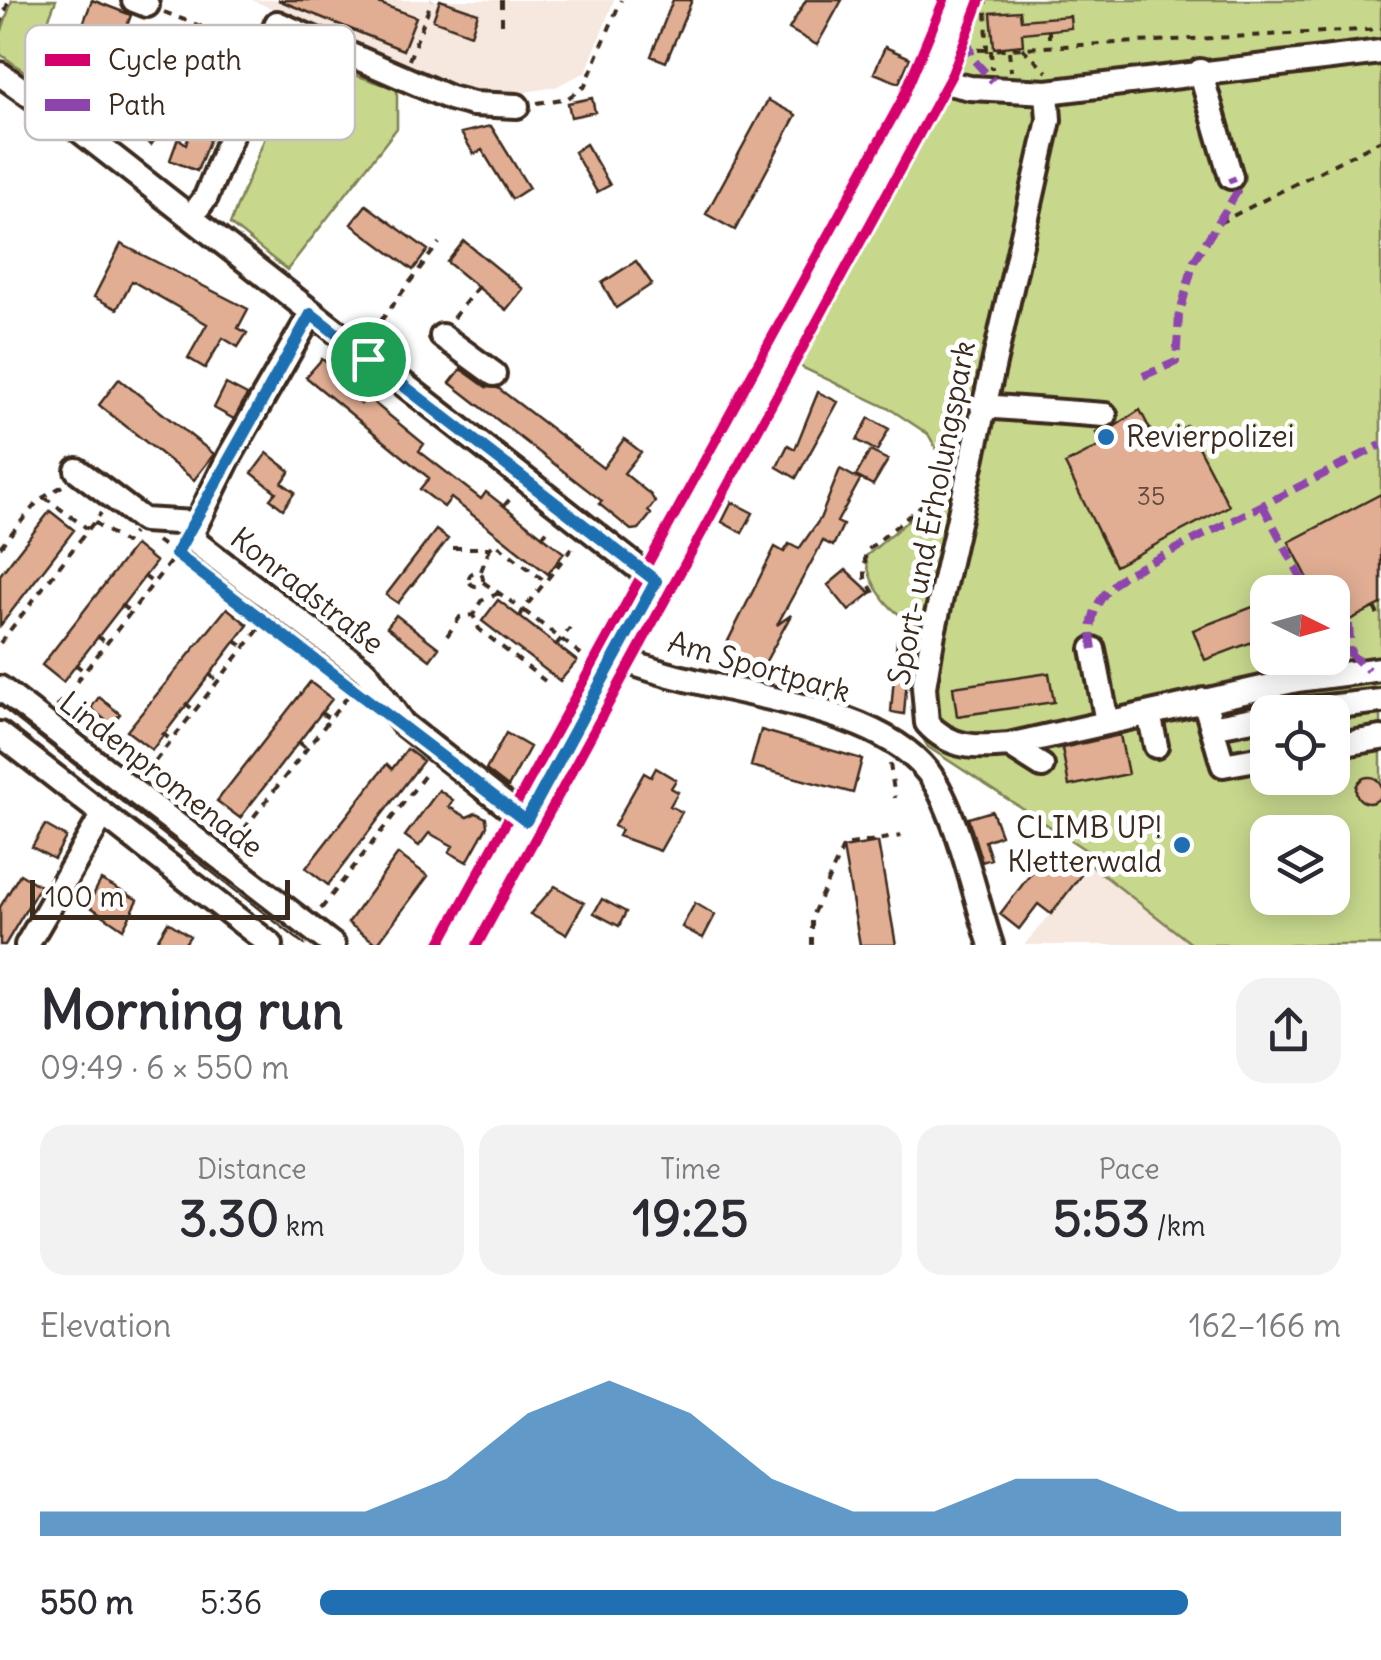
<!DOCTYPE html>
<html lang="en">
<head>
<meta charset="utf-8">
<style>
	:root { --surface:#fff; --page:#f2f2f3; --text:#2b2b33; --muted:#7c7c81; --accent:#1f6fb2 }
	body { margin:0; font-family:Delius,sans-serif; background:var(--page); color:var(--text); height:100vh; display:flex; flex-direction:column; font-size:38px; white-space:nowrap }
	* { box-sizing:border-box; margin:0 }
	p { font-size:32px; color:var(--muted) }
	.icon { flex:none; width:55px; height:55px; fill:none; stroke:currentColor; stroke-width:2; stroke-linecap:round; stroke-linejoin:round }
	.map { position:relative; height:945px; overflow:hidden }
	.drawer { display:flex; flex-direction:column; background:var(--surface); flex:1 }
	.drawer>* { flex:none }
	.needle { width:65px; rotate:95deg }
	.buttons { position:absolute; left:1250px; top:575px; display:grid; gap:20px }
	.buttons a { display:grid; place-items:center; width:100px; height:100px; border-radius:20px; background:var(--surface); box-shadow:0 5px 25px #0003; font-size:50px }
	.scale { position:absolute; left:30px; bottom:25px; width:260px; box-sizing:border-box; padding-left:10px; border:5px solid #3b2a1e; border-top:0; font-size:28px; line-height:35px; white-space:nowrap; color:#3b2a1e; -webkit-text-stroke:8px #fff; paint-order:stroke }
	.pin { position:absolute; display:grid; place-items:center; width:85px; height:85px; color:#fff; margin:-42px; border:5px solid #fff; border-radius:50%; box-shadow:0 2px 10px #0007 }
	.round { display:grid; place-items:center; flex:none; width:105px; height:105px; border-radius:30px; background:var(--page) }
	.summary { display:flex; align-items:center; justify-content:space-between; height:170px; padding:0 40px }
	h1 { font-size:55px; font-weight:700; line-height:75px }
	.metrics { display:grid; grid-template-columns:repeat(3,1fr); gap:15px; height:170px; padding:10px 40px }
	.metrics div { display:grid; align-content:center; border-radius:25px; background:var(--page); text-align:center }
	.metrics b { font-size:50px; font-weight:700 }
	.metrics small { font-size:28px; font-weight:400 }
	.metrics p { font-size:28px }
	.chart { height:280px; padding:20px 40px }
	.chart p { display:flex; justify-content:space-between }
	.chart svg { width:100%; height:180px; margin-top:10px; fill:var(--accent); opacity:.7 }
	ul { padding:0 40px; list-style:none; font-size:32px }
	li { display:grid; grid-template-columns:160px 120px 1fr; align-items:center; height:75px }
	li i { height:25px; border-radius:12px; background:var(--accent) }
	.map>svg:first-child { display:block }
</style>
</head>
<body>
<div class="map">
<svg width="1381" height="945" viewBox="0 0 1381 945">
	<rect width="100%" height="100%" fill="#fff"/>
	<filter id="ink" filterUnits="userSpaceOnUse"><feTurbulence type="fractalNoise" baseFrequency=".01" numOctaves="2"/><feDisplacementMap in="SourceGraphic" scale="20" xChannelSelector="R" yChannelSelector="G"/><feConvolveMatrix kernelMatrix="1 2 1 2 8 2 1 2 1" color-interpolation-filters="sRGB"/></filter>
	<g filter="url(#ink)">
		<path fill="#f6e7df" d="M252 0H614L586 72 555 87 497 97 467 93Z
			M1092 866 1193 945H1024Z"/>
		<path fill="#c7d88d" stroke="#818156" stroke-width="2.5" fill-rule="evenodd" d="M12 0H56L31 65 75 100 72 105 0 54V36Z
			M981 0H1381V945H1193L1092 866 1098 858 928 747C905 711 911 665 920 624 891 617 868 585 866 556L949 486 951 475 928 434 890 409 797 365 945 100ZM1268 592H1332V658H1268ZM1268 712H1332V778H1268ZM1268 832H1332V898H1268Z
			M298 56 397 89V128L287 270 230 224Z"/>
		<path fill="#e1ae94" stroke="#3b2a1e" stroke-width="2.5" d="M92 0 131 15 127 26 142 32 136 48 117 50 121 39 83 24Z
			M278 0H370L416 17 403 50Z
			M440 0 478 13 471 34 433 20Z
			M673 0H692L666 62 651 56Z
			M806 0H842L817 45 789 29Z
			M1020 11 1021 20 1070 16 1071 28 1022 33 1023 45 994 48 991 13Z
			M885 47 910 58 899 83 874 73Z
			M114 86 164 127 151 145 99 106Z
			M592 98 595 112 571 117 568 103Z
			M768 100 796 115 735 230 706 214Z
			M491 126 529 188 512 199 482 150 474 154 461 133Z
			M191 131 210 139 197 171 170 160 178 138 186 144Z
			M586 144 610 185 597 192 574 152Z
			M366 205 428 250 413 270 351 224Z
			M464 241 523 289 506 310 447 262Z
			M121 244 248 309 238 328 247 333 238 347 223 338 205 368 188 358 207 324 132 281 117 309 94 297Z
			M636 261 652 284 616 308 602 283Z
			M322 359 347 379 340 388 361 404 367 397 424 444 419 451 481 499 486 492 564 553 548 574 451 498 444 507 420 489 429 478 306 377Z
			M461 369 486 387 498 388 603 468 624 439 632 445 641 452 624 473 651 495 655 502 648 511 651 514 639 529 631 530 599 504 602 501 450 383Z
			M119 379 214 454 194 480 99 405Z
			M226 384 247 395 234 419 214 408Z
			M818 392 838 402 796 478 777 467 788 445 795 449Z
			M1140 410 1156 441 1187 426 1229 506 1115 566 1065 464 1102 445 1096 433 1112 428Z
			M869 418 889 429 877 451 857 440Z
			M870 451 888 460 873 485 856 476Z
			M267 453 290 471 282 483 295 492 283 509 270 499 276 492 252 473Z
			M840 469 860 480 837 522 843 525 833 546 823 541 777 625 791 615 760 672 723 651 775 547 784 552 789 544 799 549 820 519Z
			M1381 494V604L1332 629V592H1315L1289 542Z
			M732 502 753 513 742 533 722 522Z
			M50 511 74 530 0 626V575Z
			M436 530 448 539 398 603 386 595Z
			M135 545 156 562 63 682 42 665Z
			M846 570 871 593 849 611 828 585Z
			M498 600 577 661 560 681 482 621Z
			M1268 601V636L1205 660 1193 630Z
			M227 608 248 625 152 750 127 731Z
			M396 615 439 648 430 660 387 627Z
			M897 640 910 641 904 714 891 712Z
			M1049 673 1054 702 957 716 953 687Z
			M310 682 332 699 240 818 217 801Z
			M99 697 120 714 111 725 91 708Z
			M761 730 862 759 853 793 751 766Z
			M506 733 530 747 508 787 486 770Z
			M1120 735 1128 774 1069 786 1062 748Z
			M407 749 423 761 328 885 306 868 387 764 392 769Z
			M656 768 676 780 671 788 678 792 670 806 682 812 660 851 618 836 621 830 614 826 644 773 651 777Z
			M1356 790a13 13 0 1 1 26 0a13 13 0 1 1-26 0Z
			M439 790 453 800 449 807 467 817 476 813 486 818 487 826 467 862 449 852 453 846 429 833 419 846 405 836Z
			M992 811 1001 835 985 841 991 859 982 862 968 818Z
			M45 825 66 837 54 859 32 847Z
			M878 842 896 945H860L843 848Z
			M1049 850 1081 875 1051 914 1038 904 1019 929 1000 914Z
			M398 854 428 876 377 944 348 923Z
			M20 874 40 886 5 945H0V907Z
			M101 880 138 900 123 929 88 905Z
			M555 886 584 903 566 934 530 914Z
			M602 899 626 912 619 926 594 913Z
			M695 903 715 915 703 938 682 927Z
			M168 922 190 936 184 945H154Z"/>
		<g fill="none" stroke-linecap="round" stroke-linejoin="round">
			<defs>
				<path id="minor" d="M134 0 147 5
					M1200 71 1231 177
					M0 74 79 130 655 581
					M931 79 970 88 1047 92 1049 120 933 633 924 687 927 723C950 749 977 748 1009 745L1297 680 1381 669
					M1047 92 1381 52
					M191 217 206 197 277 23 450 98 473 104 517 106
					M311 314 229 457 192 533 198 544 366 672 403 724 526 821
					M442 336 494 374
					M982 406 1105 415
					M77 470 143 520 194 523
					M1093 649 1107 722
					M615 656C701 696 870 697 928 772 957 810 975 898 991 945
					M0 688 333 945
					M1204 700 1223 765 1268 757
					M1283 712 1381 701
					M1149 714 1156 746
					M1212 727 1268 716
					M0 734 271 945
					M1009 745 1042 766
					M1332 746 1381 738
					M27 945 102 816
					M459 945 899 139 931 79 961 0"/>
			</defs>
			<use href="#minor" stroke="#3b2a1e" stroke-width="30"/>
			<path stroke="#3b2a1e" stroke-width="4" stroke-dasharray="8 8" stroke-linecap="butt" d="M502 0V26
				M980 0 986 2 987 50 1381 29
				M164 12 249 45
				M0 26 9 0
				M1049 30V45
				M1022 48 1047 72
				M962 49 987 50
				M991 50 992 70
				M1009 51 1011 71
				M409 60 432 0
				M537 103 568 98 585 86 621 0
				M1219 223 1381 140
				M453 318 478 287
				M371 334 439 243
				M44 497 88 529
				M504 506 510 499
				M94 522 125 543 133 533
				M542 537 548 529
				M157 541 198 571
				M0 547 39 500 64 485
				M453 548H490L495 543 546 582
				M572 548 523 610 590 661
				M481 571 490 548
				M469 579a7 7 0 1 1 14 0a7 7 0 1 1-14 0Z
				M144 576 153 583
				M483 582 523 610 520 617
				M499 593 481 601 473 615 479 629 545 681
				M874 593 865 578V552L945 486
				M229 595 355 694
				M121 605 131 612
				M1374 607 1381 621
				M97 636 107 643
				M447 636 460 617 473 615
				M235 641 244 647
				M0 643 101 513
				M556 645 570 628
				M75 664 85 672
				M209 674 218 681
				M185 703 195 711
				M57 707 177 553
				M321 713 330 719
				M162 733 171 740
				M299 742 307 749
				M890 764 895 798
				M145 774 263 624
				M234 842 351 692
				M321 909 429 770
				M812 945V916L844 845 901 836"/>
			<use href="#minor" stroke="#fff" stroke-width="22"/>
			<path stroke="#3b2a1e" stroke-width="2.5" d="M0 706 305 945"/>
			<path stroke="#8e44ad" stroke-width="8" stroke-dasharray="15 8" stroke-linecap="butt" d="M968 40 972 58 993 81
				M1143 376 1176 362 1179 316 1194 261 1237 192 1231 177
				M1263 506 1309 592
				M1349 624 1351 655
				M1332 637 1368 670
				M1093 649C1087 616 1097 597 1123 576L1381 445
				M1318 658 1325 676"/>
			<defs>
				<path id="cycleway" d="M439 945 902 100 944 0
					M477 945 952 74 980 0"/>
			</defs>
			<use href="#cycleway" stroke="#fff" stroke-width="16"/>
			<use href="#cycleway" stroke="#d6006c" stroke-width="10"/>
		</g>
	</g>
	<g fill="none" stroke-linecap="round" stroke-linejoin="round" filter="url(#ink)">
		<defs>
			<path id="route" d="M311 314 656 581 526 821 176 554Z"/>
		</defs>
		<use href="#route" stroke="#fff" stroke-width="20"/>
		<use href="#route" stroke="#1f6fb2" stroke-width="12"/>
	</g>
	<g fill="#1f6fb2" stroke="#fff" stroke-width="4">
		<circle cx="1106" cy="437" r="10"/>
		<circle cx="1182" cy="845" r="10"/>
	</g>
	<g text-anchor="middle" stroke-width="10" stroke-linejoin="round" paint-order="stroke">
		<g font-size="25" fill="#644b3c">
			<text x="1151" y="505">35</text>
		</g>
		<g font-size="30" fill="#3b2a1e" stroke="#fff" text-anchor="start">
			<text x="1126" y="447">Revierpolizei</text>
			<text x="1162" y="838" text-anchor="end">CLIMB UP!<tspan x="1162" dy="34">Kletterwald</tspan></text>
		</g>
		<g font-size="30" fill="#3b2a1e" stroke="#fff">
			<text transform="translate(932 513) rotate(-79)" y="10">Sport- und Erholungspark</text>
			<text transform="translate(307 591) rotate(38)" y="10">Konradstraße</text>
			<text transform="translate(759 667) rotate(16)" y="10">Am Sportpark</text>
			<text transform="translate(161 775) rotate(38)" y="10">Lindenpromenade</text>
		</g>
	</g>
	<rect x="25" y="25" width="330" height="115" rx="15" fill="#fff" stroke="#c4bfbc" stroke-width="2.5"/>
	<rect x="45" y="54" width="45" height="12" fill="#d6006c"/>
	<rect x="45" y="99" width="45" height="12" fill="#8e44ad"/>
	<g font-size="28" fill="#3b2a1e">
		<text x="108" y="70">Cycle path</text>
		<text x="108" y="115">Path</text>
	</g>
</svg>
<div class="buttons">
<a><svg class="needle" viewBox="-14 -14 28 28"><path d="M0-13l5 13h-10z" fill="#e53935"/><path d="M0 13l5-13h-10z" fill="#7c7c81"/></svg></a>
<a><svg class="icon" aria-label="locate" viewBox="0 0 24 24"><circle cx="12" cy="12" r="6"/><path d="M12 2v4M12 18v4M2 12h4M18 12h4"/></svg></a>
<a><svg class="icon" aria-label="layers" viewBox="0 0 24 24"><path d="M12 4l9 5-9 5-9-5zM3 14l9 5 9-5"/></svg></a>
</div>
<div class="scale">100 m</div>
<div class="pin" style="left:368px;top:359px;background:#1e9e55"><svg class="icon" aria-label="arrive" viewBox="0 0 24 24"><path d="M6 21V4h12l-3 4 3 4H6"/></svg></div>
</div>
<section class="drawer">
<div class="summary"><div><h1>Morning run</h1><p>09:49 · 6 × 550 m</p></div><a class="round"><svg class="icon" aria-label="share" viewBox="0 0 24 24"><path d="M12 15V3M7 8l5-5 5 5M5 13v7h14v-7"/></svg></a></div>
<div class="metrics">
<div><p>Distance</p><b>3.30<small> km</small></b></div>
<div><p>Time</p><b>19:25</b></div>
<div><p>Pace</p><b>5:53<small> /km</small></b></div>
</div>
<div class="chart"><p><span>Elevation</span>162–166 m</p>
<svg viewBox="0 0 160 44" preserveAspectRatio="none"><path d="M0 44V38L10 38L20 38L30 38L40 38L50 30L60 14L70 6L80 14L90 30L100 38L110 38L120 30L130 30L140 38L150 38L160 38V44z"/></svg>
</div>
<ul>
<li><b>550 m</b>5:36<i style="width:85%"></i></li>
</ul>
</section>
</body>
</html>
